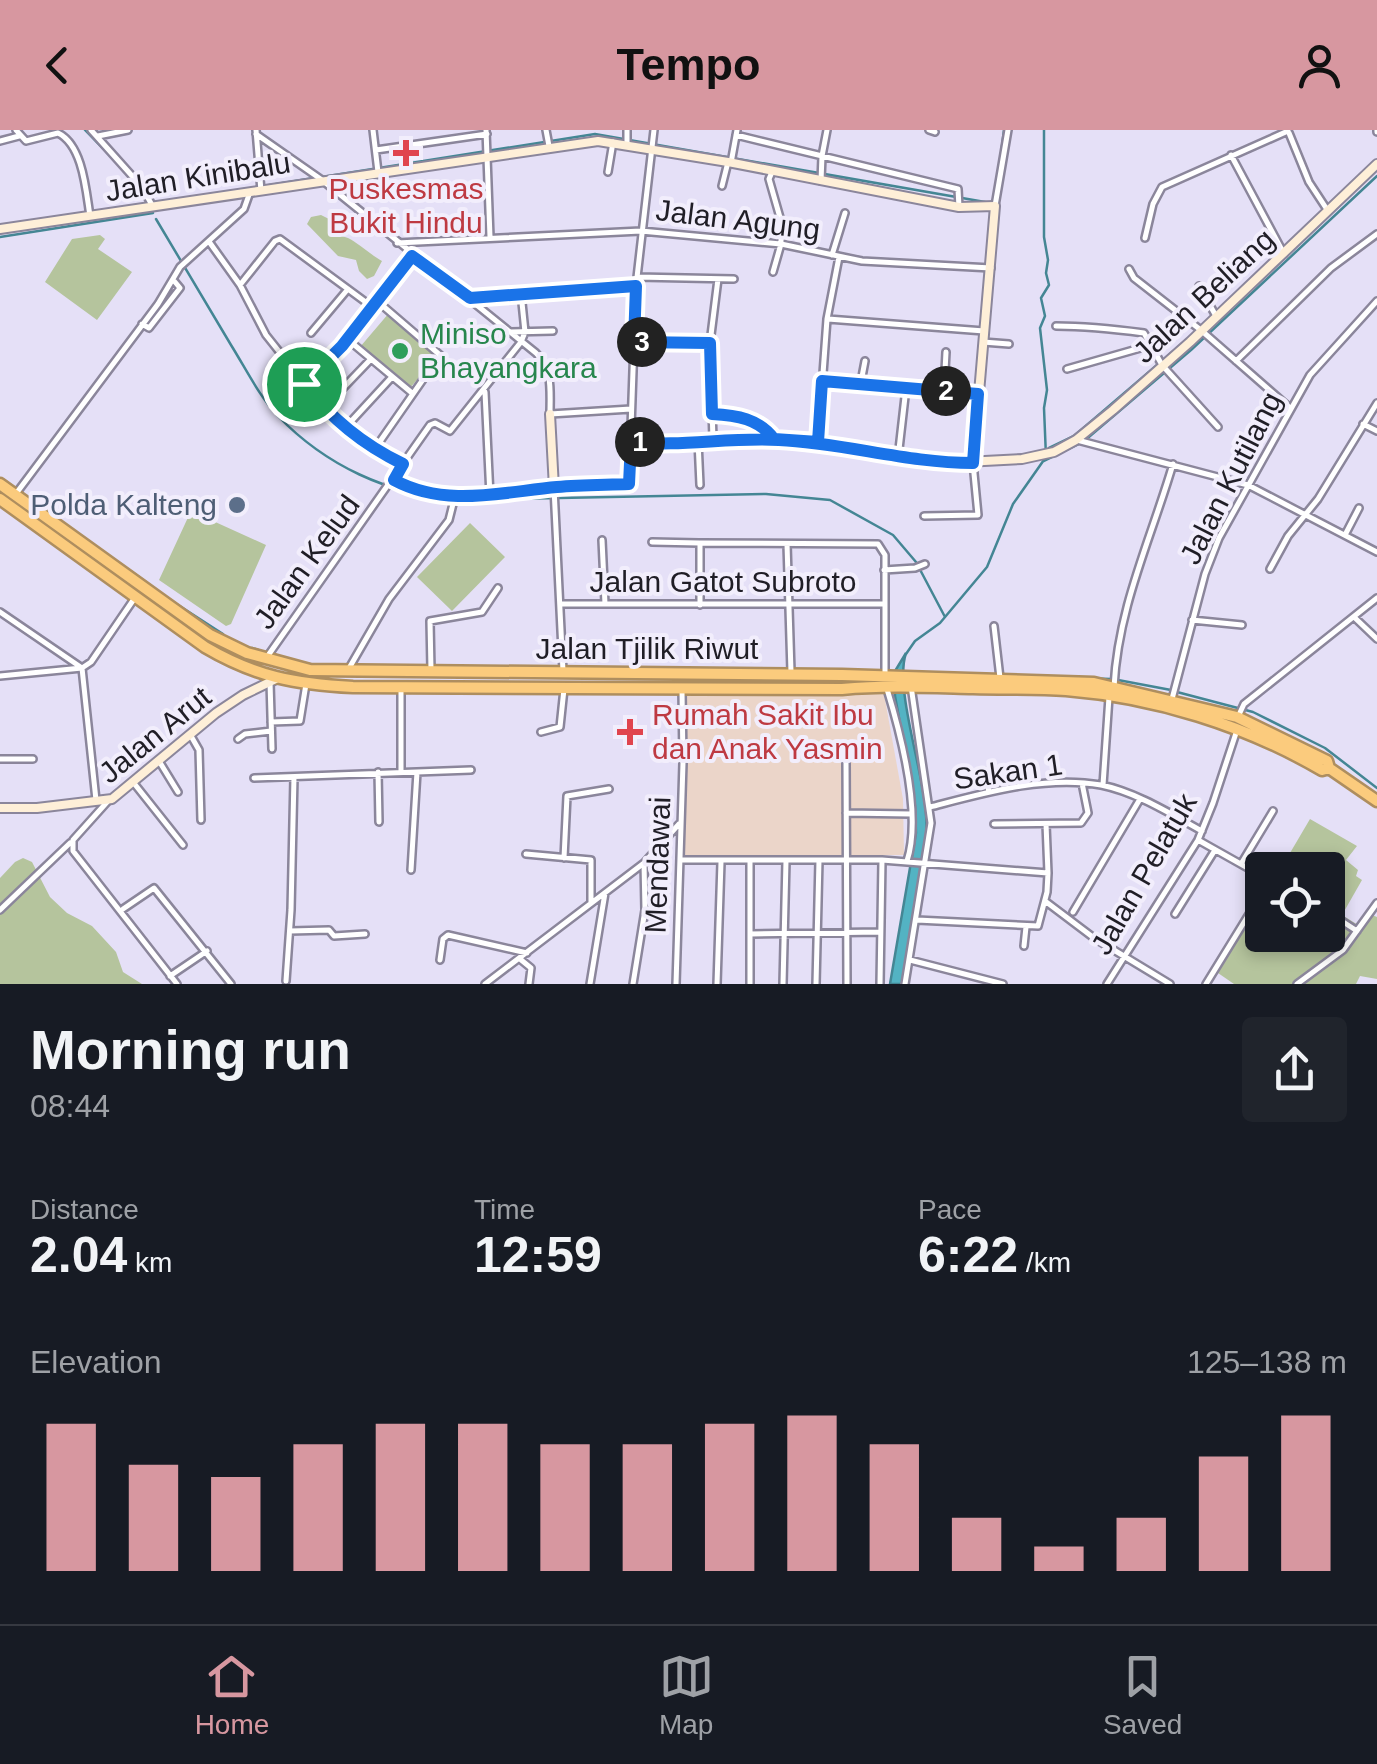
<!DOCTYPE html>
<html lang="en">
<head>
<meta charset="utf-8">
<style>
	:root { --surface:#171b24; --page:#20242c; --text:#f1f3f6; --muted:#9ea1a6; --line:#363941; --accent:#d797a0 }
	body { margin:0; font-family:Helvetica,sans-serif; background:var(--page); color:var(--text); height:100vh; display:flex; flex-direction:column; font-size:38px; white-space:nowrap }
	* { box-sizing:border-box; margin:0 }
	p { font-size:32px; color:var(--muted) }
	.icon { flex:none; width:55px; height:55px; fill:none; stroke:currentColor; stroke-width:2; stroke-linecap:round; stroke-linejoin:round }
	.map { position:relative; height:854px; overflow:hidden }
	.drawer { display:flex; flex-direction:column; background:var(--surface); flex:1 }
	.drawer>* { flex:none }
	.tools { position:absolute; left:1245px; top:722px; display:grid; gap:20px }
	.tools a { display:grid; place-items:center; width:100px; height:100px; border-radius:10px; background:var(--surface); box-shadow:0 5px 15px #0003; font-size:50px }
	.pin { position:absolute; display:grid; place-items:center; width:85px; height:85px; color:#fff; margin:-42px; border:5px solid #fff; border-radius:50%; box-shadow:0 2px 10px #0007 }
	.km { position:absolute; width:50px; height:50px; margin:-25px; border-radius:50%; background:#222; color:#fff; font-size:28px; line-height:50px; text-align:center }
	.round { display:grid; place-items:center; flex:none; width:105px; height:105px; border-radius:10px; background:var(--page) }
	.overview { display:flex; align-items:center; justify-content:space-between; height:170px; padding:0 30px }
	h1 { font-size:55px; font-weight:800; line-height:75px }
	.stats { display:grid; grid-template-columns:repeat(3,1fr); gap:15px; height:170px; padding:10px 30px }
	.stats div { display:grid; align-content:center }
	.stats b { font-size:50px; font-weight:800 }
	.stats small { font-size:28px; font-weight:400 }
	.stats p { font-size:28px }
	.chart { height:280px; padding:20px 30px }
	.chart p { display:flex; justify-content:space-between }
	.chart svg { width:100%; height:180px; margin-top:10px; stroke:var(--accent); stroke-width:6 }
	header { display:flex; justify-content:space-between; align-items:center; height:130px; padding:0 30px; background:var(--accent); color:#111; font-size:45px; font-weight:800 }
	.tab-bar { display:flex; justify-content:space-around; align-items:center; height:140px; border-top:2px solid var(--line); background:var(--surface); font-size:28px; color:var(--muted) }
	.tab-bar a { display:grid; justify-items:center; gap:5px }
	.tab-bar .on { color:var(--accent) }
	.map>svg:first-child { display:block }
</style>
</head>
<body>
<header><svg class="icon" aria-label="back" viewBox="0 0 24 24"><path d="M15 5l-7 7 7 7"/></svg>Tempo<svg class="icon" aria-label="person" viewBox="0 0 24 24"><circle cx="12" cy="8" r="4"/><path d="M4 21q1-7 8-7t8 7"/></svg></header>
<div class="map">
<svg width="1377" height="854" viewBox="0 0 1377 854">
	<rect width="100%" height="100%" fill="#e5e0f7"/>
	<path fill="#ebd5c9" d="M685 563 884 564 903 669 904 725 685 727Z"/>
	<path fill="#b5c49d" d="M321 85 341 95 333 102C337 105 343 106 348 108 358 113 371 125 382 131L374 146 367 149 359 141 356 130 338 126 307 94 311 87Z
		M100 105 105 109 98 119 132 142 97 190 45 152 72 109Z
		M389 183 439 224 410 258 360 217Z
		M191 381 266 415 231 494 226 496 159 450Z
		M470 393 505 427 452 481 417 447Z
		M1310 689 1357 716 1346 730 1358 740 1356 746 1362 750 1342 785 1363 798 1372 785 1377 787V849L1360 846 1356 854H1234L1218 843 1262 769V805H1328V740H1280Z
		M23 728 32 732 50 767 67 783 92 796 116 822 123 842 142 854H0V748L15 732Z"/>
	<path fill="#53b3c3" stroke="#448694" stroke-width="2.5" d="M906 523C894 558 924 643 926 684 930 737 913 802 902 854H890L916 703 915 676 895 566V541Z"/>
	<g fill="none" stroke-linecap="round" stroke-linejoin="round">
		<path stroke="#448694" stroke-width="2.5" d="M85 0 115 31
			M999 40 1004 0
			M322 47 595 4 985 72
			M213 64 314 48
			M156 89C181 131 206 173 231 215 246 239 259 266 278 286 326 336 388 364 456 370L766 364 830 370 893 405 916 432 945 487
			M0 107 153 83
			M1049 318 1074 306 1191 206
			M1044 331 1083 312 1191 220 1377 46
			M53 386 146 452
			M158 462 223 504
			M252 518 264 522
			M906 524 915 511 940 493 987 437 1013 374 1046 327 1044 278 1047 260 1040 198 1045 186 1041 168 1049 155 1046 143 1048 130 1044 107V0
			M959 544 1111 549
			M1118 550 1171 560
			M1177 562 1253 582 1325 618 1377 658"/>
		<defs>
			<path id="street" d="M16 0 26 11 58 3C83 15 86 61 90 86
				M91 0 142 57 153 77
				M256 0 261 61
				M373 0 378 42
				M486 0 490 107
				M546 0 549 16
				M929 0 935 2
				M1377 0V2
				M1289 3 1309 52 1328 81
				M256 4 322 50 536 223C553 240 550 260 550 284L631 279
				M736 5 958 59 959 77
				M98 6 128 0
				M0 11 19 6
				M627 15V0
				M376 20 487 4
				M1231 25 1284 124
				M731 33 737 0
				M608 42 613 12
				M772 42 769 49 781 91V114L773 142
				M821 51 822 26 827 0
				M722 56 728 32
				M995 76 1008 0
				M1145 108 1153 74 1162 57 1288 1
				M210 113 240 155 266 205 324 278 360 310 403 334
				M397 113 641 101 781 114 862 131 991 138
				M832 125 845 83
				M1129 139 1134 148 1202 201 1290 278
				M637 147 734 149
				M240 155 275 111 280 109 371 176
				M1199 156 1216 186
				M470 168 636 156
				M828 189 984 201
				M142 194 149 198 180 158 175 152
				M1056 196C1087 196 1114 199 1144 203L1162 235 1218 297
				M511 202 553 201
				M311 203 348 159
				M346 208 412 263
				M634 212 710 213
				M983 212 1009 214
				M1236 231 1331 138 1377 104
				M1067 239 1151 215
				M822 251 978 264
				M861 252 865 231
				M305 253 342 216 412 126
				M944 260 946 222
				M485 262 490 366
				M324 278 370 230
				M713 284C736 285 757 288 773 307
				M1363 294 1377 301
				M345 298 392 247
				M713 310 710 213 718 149
				M1077 310 1248 355 1377 422
				M698 311 700 355
				M818 312 827 189 839 127
				M374 320 440 225 376 170
				M898 328 906 258
				M394 350C445 378 502 362 557 357 581 355 605 355 629 354L636 156 654 0
				M554 358 563 541
				M15 365 158 174 180 137 244 79 250 62
				M924 386 978 385 973 333
				M1345 405 1359 378
				M602 410 605 474
				M652 412 699 413
				M787 414 791 542
				M1270 439 1288 406 1318 369 1377 273
				M884 440 915 438 925 434
				M562 474H884
				M700 475V413L878 414 885 425V548
				M0 482 82 538
				M1354 487 1377 509
				M1192 490 1242 495
				M994 496 1000 548
				M267 527 430 295 435 293 450 301 521 212 525 202 521 163
				M82 538 96 670
				M82 538 91 532 134 469
				M348 540 389 469 449 390 455 366
				M431 540 430 491 482 482 498 458
				M0 546 82 538
				M270 552 272 619
				M1114 557C1118 477 1151 409 1173 334
				M887 559C901 605 922 685 907 731
				M1172 569 1205 444 1219 408 1310 245 1377 171
				M1237 589 1244 574 1377 468
				M271 592 300 591 306 554
				M541 602 560 597 564 559
				M191 606 199 620 201 690
				M238 609 245 604 271 601
				M0 629H33
				M846 630 847 854
				M159 631 178 662
				M401 641V559
				M984 641 989 662
				M378 642 379 692
				M254 648 471 640
				M133 652 183 715
				M1103 655 1109 567
				M108 671 73 710V721L177 854
				M930 677C984 663 1045 645 1101 655 1136 662 1171 684 1202 701
				M846 683 911 684
				M994 694 1081 693 1088 683 1082 653
				M1046 694 1048 743
				M1198 710 1262 746
				M526 724 591 730V772
				M564 728 567 666 609 659
				M681 730H882L1048 743 1047 762 1038 796 917 790
				M750 732V854
				M1241 734 1273 681
				M411 740 417 642
				M1045 771 1094 808 1170 854
				M123 779 154 758 231 854
				M0 780 70 713
				M1073 782 1140 669
				M1328 782 1357 801
				M1175 784 1215 720
				M290 801 329 800 334 806 365 804
				M750 804 880 802
				M1024 816 1026 797
				M520 829 531 838 529 854
				M440 830 443 809 448 805 527 823
				M910 830 1003 854
				M170 846 207 821
				M286 851 291 780 294 647
				M485 854 644 733 679 694
				M590 854 605 763
				M633 854 645 780 644 733
				M676 854 683 633 682 561
				M717 854 721 732
				M783 854 786 731
				M816 854 819 730
				M880 854 882 730
				M905 854 931 693 911 556
				M1107 854 1198 710 1213 673 1237 600
				M1206 854 1262 763
				M1297 854 1343 820 1377 773"/>
			<path id="secondary" d="M0 99 598 11 728 32 959 77 995 76 973 333
				M550 284 554 358
				M631 311 774 309 849 316 881 326 946 333 1022 329 1054 322 1076 310 1113 280 1190 212 1377 34
				M0 678H37L112 669 216 583 243 565 276 549"/>
			<path id="highway" d="M0 354 210 505 247 523 310 540 842 545 1094 553 1237 587 1327 631 1329 638
				M0 369 205 517C256 547 295 554 353 557L842 559C886 555 929 557 973 558 1004 559 1035 558 1066 560 1154 567 1245 595 1322 640L1329 638 1377 671"/>
		</defs>
		<use href="#street" stroke="#8b869b" stroke-width="10"/>
		<use href="#secondary" stroke="#8b869b" stroke-width="12"/>
		<use href="#highway" stroke="#ae8e5f" stroke-width="15"/>
		<use href="#street" stroke="#fff" stroke-width="5"/>
		<use href="#secondary" stroke="#feefd8" stroke-width="8"/>
		<use href="#highway" stroke="#fbcb7d" stroke-width="10"/>
	</g>
	<g fill="none" stroke-linecap="round" stroke-linejoin="round">
		<defs>
			<path id="route" d="M304 254C332 289 362 314 403 334L394 350C446 378 502 362 557 357 581 355 605 355 629 354L631 312C680 317 730 307 779 310 845 313 907 333 973 333L978 264 822 251 818 312 774 309C759 289 737 285 712 284L710 213 634 212 636 156 470 168 412 126 342 216 304 254"/>
		</defs>
		<use href="#route" stroke="#fff" stroke-width="20"/>
		<use href="#route" stroke="#1a73e8" stroke-width="12"/>
	</g>
	<g fill="#e0444e" stroke="#f2eefc" stroke-width="4">
		<path d="M401 8h10v10h10v10h-10v10h-10v-10h-10v-10h10z"/>
		<path d="M625 587h10v10h10v10h-10v10h-10v-10h-10v-10h10z"/>
	</g>
	<circle fill="#2e9e5b" stroke="#f2eefc" stroke-width="4" cx="400" cy="221" r="10"/>
	<circle fill="#5c6f8a" stroke="#f2eefc" stroke-width="4" cx="237" cy="375" r="10"/>
	<g text-anchor="middle" stroke-width="8" stroke-linejoin="round" paint-order="stroke">
		<g font-size="30" fill="#201e26" stroke="#f2eefc">
			<text transform="translate(198 47) rotate(-9)" y="10">Jalan Kinibalu</text>
			<text transform="translate(738 90) rotate(7)" y="10">Jalan Agung</text>
			<text transform="translate(1204 166) rotate(-43)" y="10">Jalan Beliang</text>
			<text transform="translate(1231 348) rotate(-63)" y="10">Jalan Kutilang</text>
			<text transform="translate(307 432) rotate(-54)" y="10">Jalan Kelud</text>
			<text x="723" y="462">Jalan Gatot Subroto</text>
			<text x="647" y="529">Jalan Tjilik Riwut</text>
			<text transform="translate(155 605) rotate(-39)" y="10">Jalan Arut</text>
			<text transform="translate(1008 642) rotate(-8)" y="10">Sakan 1</text>
			<text transform="translate(658 735) rotate(-88)" y="10">Mendawai</text>
			<text transform="translate(1144 744) rotate(-60)" y="10">Jalan Pelatuk</text>
		</g>
		<g font-size="30" fill="#be3a42" stroke="#f2eefc">
			<text x="406" y="69">Puskesmas<tspan x="406" dy="34">Bukit Hindu</tspan></text>
			<text x="652" y="595" text-anchor="start">Rumah Sakit Ibu<tspan x="652" dy="34">dan Anak Yasmin</tspan></text>
		</g>
		<g font-size="30" fill="#27864d" stroke="#f2eefc" text-anchor="start">
			<text x="420" y="214">Miniso<tspan x="420" dy="34">Bhayangkara</tspan></text>
		</g>
		<g font-size="30" fill="#4e5e75" stroke="#f2eefc" text-anchor="end">
			<text x="217" y="385">Polda Kalteng</text>
		</g>
	</g>
</svg>
<div class="tools">
<a><svg class="icon" aria-label="locate" viewBox="0 0 24 24"><circle cx="12" cy="12" r="6"/><path d="M12 2v4M12 18v4M2 12h4M18 12h4"/></svg></a>
</div>
<div class="pin" style="left:304px;top:254px;background:#1e9e55"><svg class="icon" aria-label="arrive" viewBox="0 0 24 24"><path d="M6 21V4h12l-3 4 3 4H6"/></svg></div>
<b class="km" style="left:640px;top:312px">1</b>
<b class="km" style="left:946px;top:261px">2</b>
<b class="km" style="left:642px;top:212px">3</b>
</div>
<section class="drawer">
<div class="overview"><div><h1>Morning run</h1><p>08:44</p></div><a class="round"><svg class="icon" aria-label="share" viewBox="0 0 24 24"><path d="M12 15V3M7 8l5-5 5 5M5 13v7h14v-7"/></svg></a></div>
<div class="stats">
<div><p>Distance</p><b>2.04<small> km</small></b></div>
<div><p>Time</p><b>12:59</b></div>
<div><p>Pace</p><b>6:22<small> /km</small></b></div>
</div>
<div class="chart"><p><span>Elevation</span>125–138 m</p>
<svg viewBox="0 0 160 44" preserveAspectRatio="none"><path d="M5 44V8M15 44V18M25 44V21M35 44V13M45 44V8M55 44V8M65 44V13M75 44V13M85 44V8M95 44V6M105 44V13M115 44V31M125 44V38M135 44V31M145 44V16M155 44V6"/></svg>
</div>
</section>
<nav class="tab-bar">
<a class="on"><svg class="icon" aria-label="home" viewBox="0 0 24 24"><path d="M3 11l9-7 9 7M6 9v11h12V9"/></svg>Home</a>
<a><svg class="icon" aria-label="map" viewBox="0 0 24 24"><path d="M3 6l6-2 6 2 6-2v14l-6 2-6-2-6 2zM9 4v14M15 6v14"/></svg>Map</a>
<a><svg class="icon" aria-label="saved" viewBox="0 0 24 24"><path d="M7 4h10v16l-5-4-5 4z"/></svg>Saved</a>
</nav>
</body>
</html>
